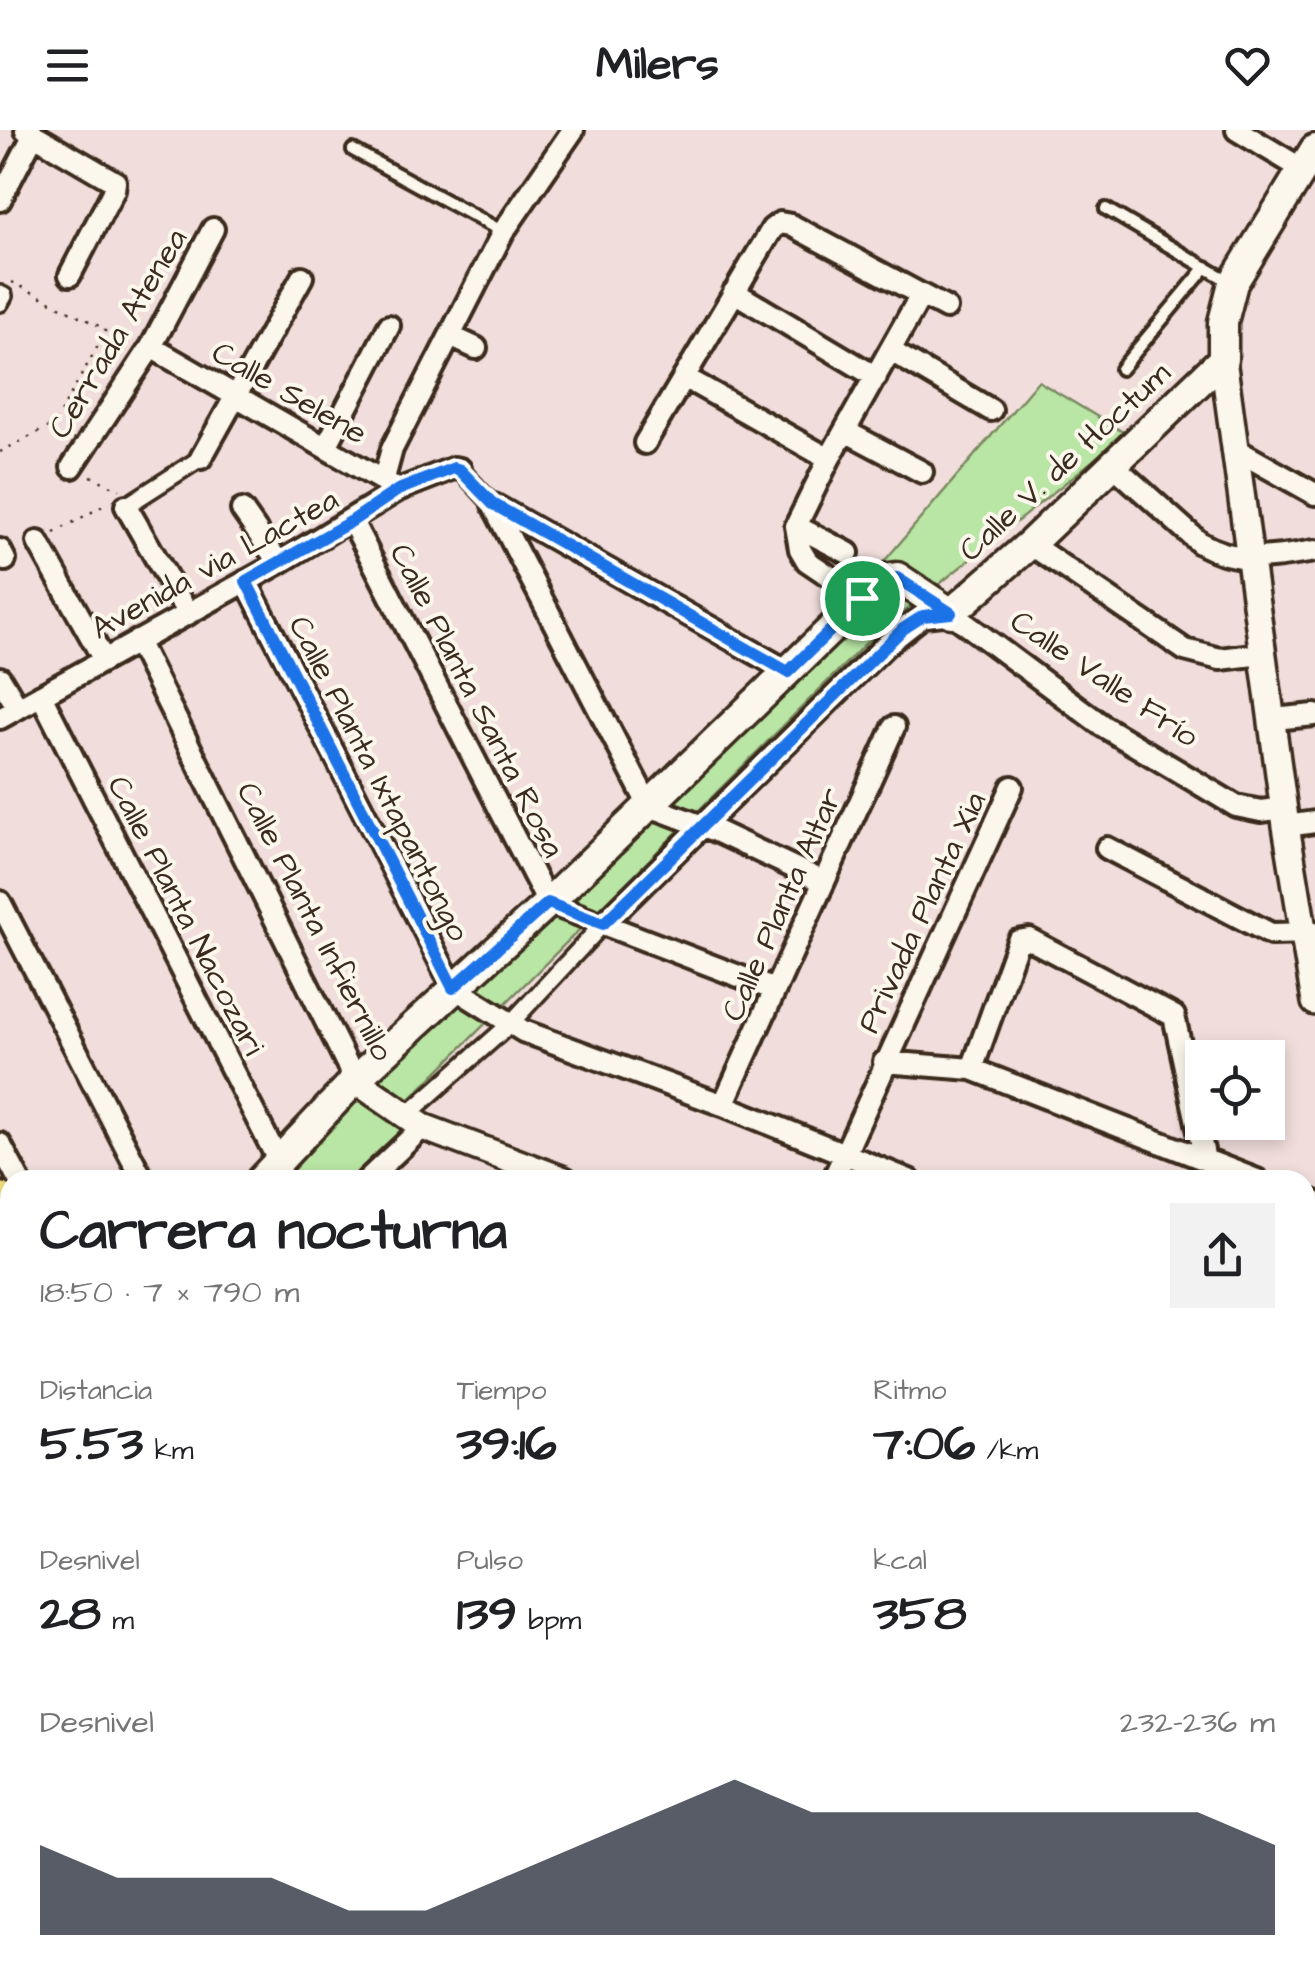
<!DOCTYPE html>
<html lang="es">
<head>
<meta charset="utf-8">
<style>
	:root { --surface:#fff; --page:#f2f2f2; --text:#202124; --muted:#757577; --accent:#111827 }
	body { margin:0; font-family:"Architects Daughter",sans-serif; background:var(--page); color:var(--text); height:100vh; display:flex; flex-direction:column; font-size:38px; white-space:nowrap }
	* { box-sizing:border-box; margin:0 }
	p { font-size:32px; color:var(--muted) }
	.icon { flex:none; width:55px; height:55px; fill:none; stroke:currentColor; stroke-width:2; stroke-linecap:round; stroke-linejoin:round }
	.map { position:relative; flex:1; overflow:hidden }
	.panel { position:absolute; left:0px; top:1040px; width:1315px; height:812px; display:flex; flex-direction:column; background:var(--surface); border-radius:30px 30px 0 0; box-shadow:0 5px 15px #0003 }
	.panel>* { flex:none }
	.controls { position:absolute; left:1185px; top:910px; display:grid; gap:20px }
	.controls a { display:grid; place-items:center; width:100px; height:100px; border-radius:0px; background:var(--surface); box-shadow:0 5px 15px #0003; font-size:50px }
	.pin { position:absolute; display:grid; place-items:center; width:85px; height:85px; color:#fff; margin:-42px; border:5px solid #fff; border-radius:50%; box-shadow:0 2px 10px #0007 }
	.round { display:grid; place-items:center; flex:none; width:105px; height:105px; border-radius:0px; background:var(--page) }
	.summary { display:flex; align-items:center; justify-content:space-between; height:170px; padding:0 40px }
	h1 { font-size:55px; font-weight:700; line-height:75px }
	.metrics { display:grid; grid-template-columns:repeat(3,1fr); gap:15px; height:170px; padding:10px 40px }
	.metrics div { display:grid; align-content:center }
	.metrics b { font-size:50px; font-weight:700 }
	.metrics small { font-size:28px; font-weight:400 }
	.metrics p { font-size:28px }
	.chart { height:280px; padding:20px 40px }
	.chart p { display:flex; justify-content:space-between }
	.chart svg { width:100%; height:180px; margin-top:10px; fill:var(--accent); opacity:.7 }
	header { display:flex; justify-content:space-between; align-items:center; height:130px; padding:0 40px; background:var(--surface); font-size:45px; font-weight:700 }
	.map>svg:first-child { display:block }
</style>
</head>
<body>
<header><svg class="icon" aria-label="menu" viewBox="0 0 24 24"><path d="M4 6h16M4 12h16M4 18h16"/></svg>Milers<svg class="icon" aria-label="heart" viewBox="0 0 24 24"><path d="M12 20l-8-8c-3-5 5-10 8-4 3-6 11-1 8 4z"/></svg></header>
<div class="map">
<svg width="1315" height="1851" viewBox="0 0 1315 1851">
	<rect width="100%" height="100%" fill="#f1dedc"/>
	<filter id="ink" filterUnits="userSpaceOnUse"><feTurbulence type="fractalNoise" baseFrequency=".01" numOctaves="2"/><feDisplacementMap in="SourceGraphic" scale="20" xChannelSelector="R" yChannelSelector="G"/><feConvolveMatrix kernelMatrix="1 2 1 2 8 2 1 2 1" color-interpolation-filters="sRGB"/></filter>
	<g filter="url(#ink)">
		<path fill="#b9e6a4" stroke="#7a8861" stroke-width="2.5" d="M1038 251 1126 304 866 513 404 975 360 944 823 503Z
			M356 967 411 1006 367 1050H270Z"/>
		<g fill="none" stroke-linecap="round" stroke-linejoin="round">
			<defs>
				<path id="service" d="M353 20 503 102
					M1106 79 1232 153
					M1121 239 1206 137
					M416 1842 418 1851
					M99 1851V1842"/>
				<path id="pedestrian" d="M0 164 4 166 0 173
					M460 339 493 375
					M126 376 201 328
					M406 986 509 895 603 794"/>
				<path id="minor" d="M26 0 115 52 114 60 70 145
					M1237 0 1302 39
					M0 70 34 4
					M734 162 876 247
					M450 206 476 218
					M151 217 392 356
					M891 221 991 280
					M684 247 829 329
					M845 301 922 342
					M645 313 772 99 780 93 791 95 946 178
					M326 317 389 196
					M1233 318 1315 364
					M201 328 302 147
					M1113 335 1200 413C1238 435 1273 428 1315 421
					M72 337 151 217 213 99
					M383 352 392 319 503 102 573 0
					M493 375 649 676 716 701 824 752
					M494 375 789 542
					M126 376 188 484
					M242 380 279 433
					M352 391 548 773 775 860
					M796 396 848 423
					M38 412 104 530
					M1030 414 1185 520 1220 529 1262 524
					M0 420 5 430
					M246 451 453 857 523 901 723 975 909 1050
					M862 468 807 431 800 419 796 396 829 329 921 165
					M137 511 355 950
					M0 548 18 578
					M41 565 279 1032
					M0 588 279 433 398 360 454 338 460 339
					M1273 589 1315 585
					M1286 696 1315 692
					M1107 718 1271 804 1315 803
					M0 772 143 1050
					M603 794 885 516 923 486 951 483 1103 596 1236 676 1261 681 1284 678
					M884 932 972 939 1257 1050
					M972 939 1018 811 1029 809 1174 886 1205 1030
					M723 975 894 597
					M0 1014 19 1050
					M367 1050 423 997
					M833 1050 1012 657
					M1305 1069 1315 1072
					M1305 1203 1315 1206
					M0 1409 10 1399
					M1305 1453 1315 1457
					M1305 1557 1315 1561
					M1305 1660 1315 1664
					M1305 1771 1315 1775
					M0 1827 10 1831
					M42 1842 66 1851
					M222 1842 227 1851
					M669 1842 691 1851
					M949 1842 969 1850 971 1842
					M1212 1842 1234 1851
					M532 1851 536 1842
					M1087 1851 1091 1842"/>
				<path id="tertiary" d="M1223 229 1286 696 1315 872
					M355 950 423 997 564 1050
					M1305 1342 1315 1346"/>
				<path id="secondary" d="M261 1050 355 950 548 773 883 449 897 447 951 483 1030 414 1223 229V192L1233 153 1315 19"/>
				<path id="primary" d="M0 1069 10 1088
					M0 1360 10 1381
					M252 1842 257 1851
					M396 1842 401 1851"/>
				<path id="trunk" d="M0 1165 10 1185
					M0 1257 10 1277
					M305 1842 310 1851
					M341 1842 345 1851"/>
				<path id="motorway" d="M0 1109 10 1128
					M372 1842 377 1851"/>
			</defs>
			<use href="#service" stroke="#3b2a1e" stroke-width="18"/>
			<use href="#pedestrian" stroke="#3b2a1e" stroke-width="22"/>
			<use href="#minor" stroke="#3b2a1e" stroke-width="28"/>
			<use href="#tertiary" stroke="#3b2a1e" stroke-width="32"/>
			<use href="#secondary" stroke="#3b2a1e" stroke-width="35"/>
			<use href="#primary" stroke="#3b2a1e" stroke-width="40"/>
			<use href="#trunk" stroke="#3b2a1e" stroke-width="40"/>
			<use href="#motorway" stroke="#3b2a1e" stroke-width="45"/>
			<path stroke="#3b2a1e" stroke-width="2.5" stroke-dasharray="2.5 8" stroke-linecap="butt" d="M12 152 105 199V204L128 216
				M0 322 54 294 104 205
				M91 346 120 360
				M54 403 108 373
				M0 1330 10 1320"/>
			<use href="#service" stroke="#fbf7ec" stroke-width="10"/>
			<use href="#pedestrian" stroke="#fbf7ec" stroke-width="15"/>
			<use href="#minor" stroke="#fbf7ec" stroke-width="20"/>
			<use href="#tertiary" stroke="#fbf7ec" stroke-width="25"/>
			<use href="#secondary" stroke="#fbf7ec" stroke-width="28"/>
			<use href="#primary" stroke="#f6e281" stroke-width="32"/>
			<use href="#trunk" stroke="#f6e281" stroke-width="32"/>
			<use href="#motorway" stroke="#f6e281" stroke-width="38"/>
		</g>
	</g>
	<g fill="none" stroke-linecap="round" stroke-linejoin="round" filter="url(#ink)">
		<defs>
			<path id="route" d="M454 338 460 340 493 374 788 542 883 449 897 448 951 483 923 486 903 499 603 794 548 773 453 858 246 451 352 391 398 360Z"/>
		</defs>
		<use href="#route" stroke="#fff" stroke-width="20"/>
		<use href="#route" stroke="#1a73e8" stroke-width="12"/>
	</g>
	<g text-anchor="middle" stroke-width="8" stroke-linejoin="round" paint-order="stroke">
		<g font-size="32" fill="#3b2a1e" stroke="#fbf7ec">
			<text transform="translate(117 203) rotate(-59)" y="11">Cerrada Atenea</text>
			<text transform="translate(290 262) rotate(30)" y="11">Calle Selene</text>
			<text transform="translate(1064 331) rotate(-43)" y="11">Calle V. de Hoctum</text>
			<text transform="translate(214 433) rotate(-29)" y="11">Avenida via Lactea</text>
			<text transform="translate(1105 548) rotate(34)" y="11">Calle Valle Frío</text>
			<text transform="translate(478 570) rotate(63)" y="11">Calle Planta Santa Rosa</text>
			<text transform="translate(380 648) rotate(63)" y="11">Calle Planta Ixtapantongo</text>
			<text transform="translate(781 774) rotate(-66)" y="11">Calle Planta Altar</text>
			<text transform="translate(921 782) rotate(-65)" y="11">Privada Planta Xia</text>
			<text transform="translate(187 785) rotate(63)" y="11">Calle Planta Nacozari</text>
			<text transform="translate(316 791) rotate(63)" y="11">Calle Planta Infiernillo</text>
		</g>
	</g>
</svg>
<div class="controls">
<a><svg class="icon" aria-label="locate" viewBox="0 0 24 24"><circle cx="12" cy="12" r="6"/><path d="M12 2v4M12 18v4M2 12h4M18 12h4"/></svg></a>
</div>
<div class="pin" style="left:862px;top:468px;background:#1e9e55"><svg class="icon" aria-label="arrive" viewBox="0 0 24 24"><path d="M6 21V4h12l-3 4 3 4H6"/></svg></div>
<section class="panel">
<div class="summary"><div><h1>Carrera nocturna</h1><p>18:50 · 7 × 790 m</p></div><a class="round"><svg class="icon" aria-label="share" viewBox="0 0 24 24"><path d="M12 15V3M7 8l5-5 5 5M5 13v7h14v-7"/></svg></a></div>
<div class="metrics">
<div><p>Distancia</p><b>5.53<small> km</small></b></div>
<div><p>Tiempo</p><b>39:16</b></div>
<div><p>Ritmo</p><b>7:06<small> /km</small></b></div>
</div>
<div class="metrics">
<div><p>Desnivel</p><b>28<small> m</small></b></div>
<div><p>Pulso</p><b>139<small> bpm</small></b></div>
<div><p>kcal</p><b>358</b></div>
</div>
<div class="chart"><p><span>Desnivel</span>232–236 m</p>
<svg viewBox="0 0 160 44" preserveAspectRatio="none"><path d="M0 44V22L10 30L20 30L30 30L40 38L50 38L60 30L70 22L80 14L90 6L100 14L110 14L120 14L130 14L140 14L150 14L160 22V44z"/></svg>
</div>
</section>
</div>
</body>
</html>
